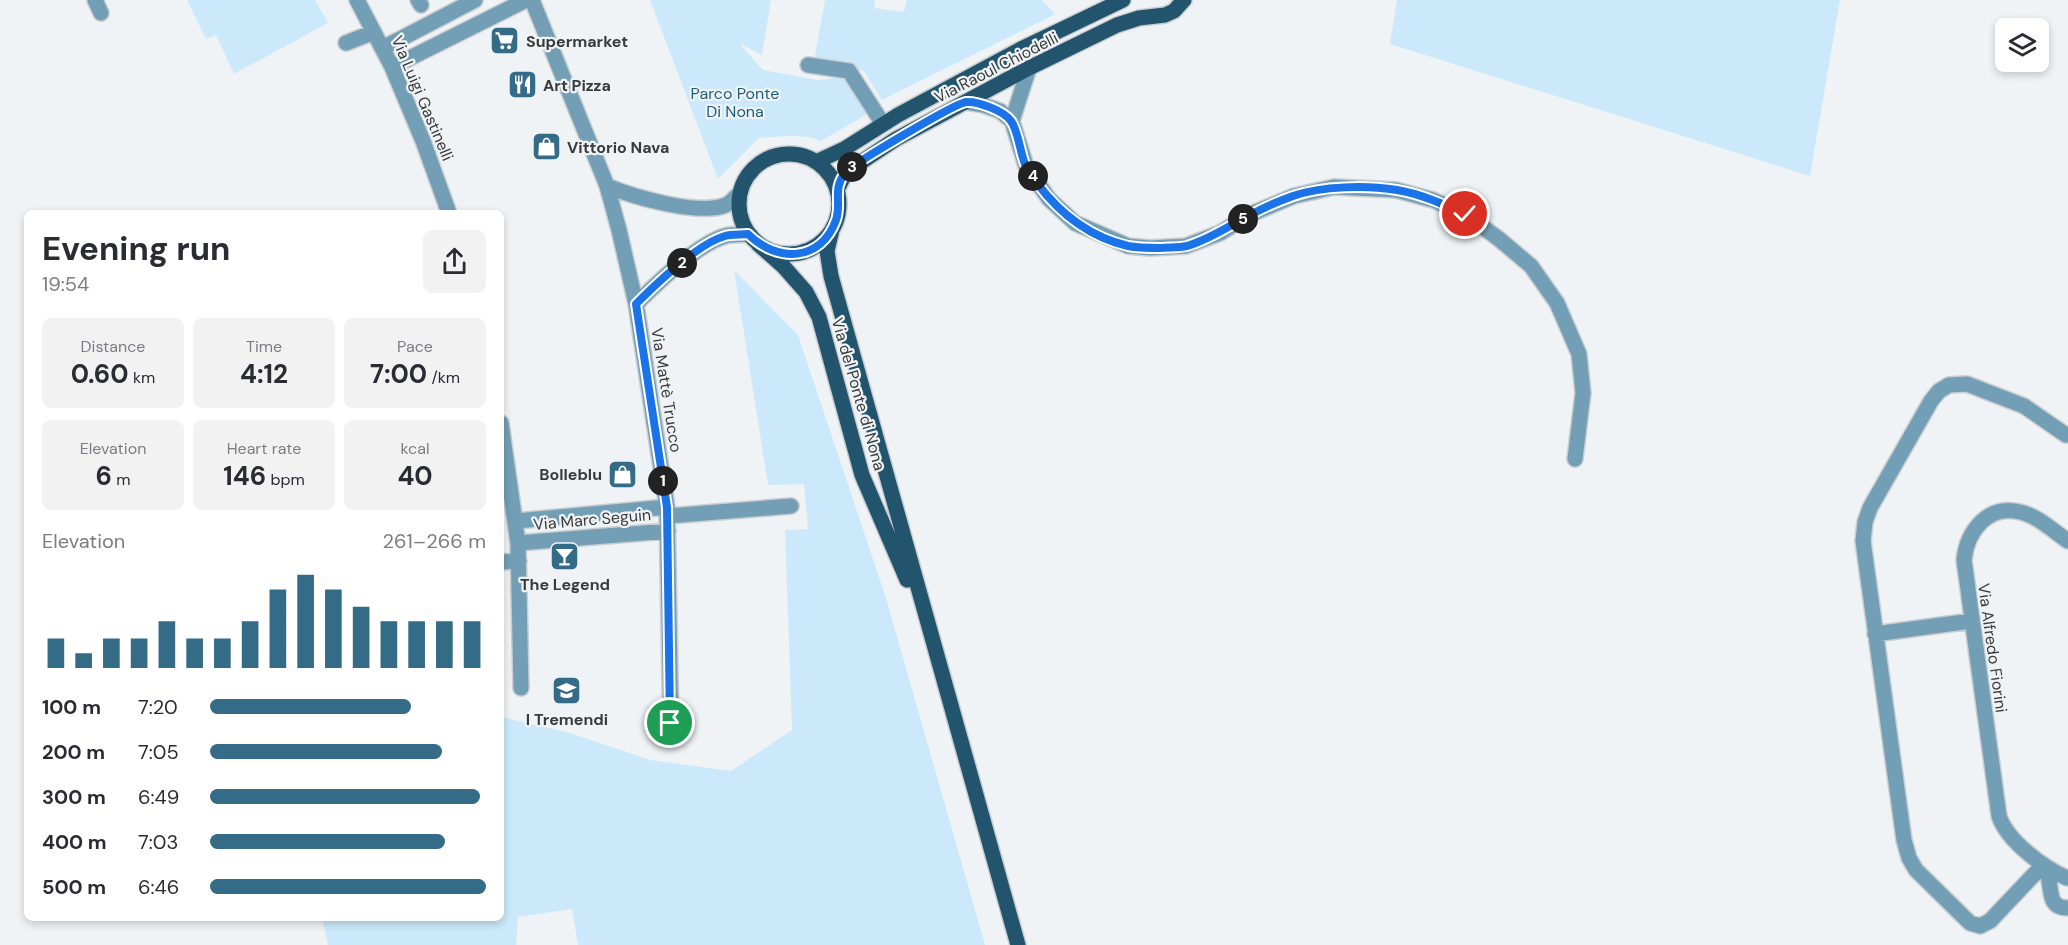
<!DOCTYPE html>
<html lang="en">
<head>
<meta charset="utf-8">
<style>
	:root { --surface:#fff; --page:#f2f2f3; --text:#2b2b33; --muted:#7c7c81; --accent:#346b86 }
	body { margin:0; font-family:"DM Sans",sans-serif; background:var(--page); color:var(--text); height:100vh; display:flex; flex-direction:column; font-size:22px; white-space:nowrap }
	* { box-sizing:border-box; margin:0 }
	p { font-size:20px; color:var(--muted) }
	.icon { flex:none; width:33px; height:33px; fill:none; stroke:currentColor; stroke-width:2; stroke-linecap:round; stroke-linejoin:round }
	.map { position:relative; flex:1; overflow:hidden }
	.side { position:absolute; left:24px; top:210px; width:480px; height:711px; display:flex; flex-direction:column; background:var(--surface); border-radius:9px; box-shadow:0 3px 9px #0003 }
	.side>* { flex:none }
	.buttons { position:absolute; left:1995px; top:18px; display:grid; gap:12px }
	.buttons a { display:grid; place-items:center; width:54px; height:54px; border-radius:9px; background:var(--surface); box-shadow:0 3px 9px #0003; font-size:30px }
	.pin { position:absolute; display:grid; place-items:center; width:51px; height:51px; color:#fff; margin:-26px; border:3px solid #fff; border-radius:50%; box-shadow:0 2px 6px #0007 }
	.km { position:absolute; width:30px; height:30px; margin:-15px; border-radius:50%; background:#222; color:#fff; font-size:16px; line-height:30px; text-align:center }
	.round { display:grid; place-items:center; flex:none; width:63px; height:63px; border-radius:9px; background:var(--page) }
	.head { display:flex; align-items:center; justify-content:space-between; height:102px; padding:0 18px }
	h1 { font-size:33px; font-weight:700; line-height:45px }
	.stats { display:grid; grid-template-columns:repeat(3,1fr); gap:9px; height:102px; padding:6px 18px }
	.stats div { display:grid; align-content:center; border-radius:9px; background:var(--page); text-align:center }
	.stats b { font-size:26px; font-weight:700 }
	.stats small { font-size:16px; font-weight:400 }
	.stats p { font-size:16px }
	.chart { height:168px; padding:12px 18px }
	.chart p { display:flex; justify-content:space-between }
	.chart svg { width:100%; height:108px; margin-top:6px; stroke:var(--accent); stroke-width:6 }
	ul { padding:0 18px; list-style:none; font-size:20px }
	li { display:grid; grid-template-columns:96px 72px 1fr; align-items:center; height:45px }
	li i { height:15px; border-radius:8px; background:var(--accent) }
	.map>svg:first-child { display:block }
</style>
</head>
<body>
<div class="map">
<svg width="2068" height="945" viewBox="0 0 2068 945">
	<rect width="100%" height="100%" fill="#eff3f5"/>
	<path fill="#cbe9fa" d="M187 0H315L328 23 234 74 216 35 206 39Z
		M650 0H771L762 55 739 43 763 70 817 80 845 77 867 114 821 141C802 133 779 137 759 138L718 179Z
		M825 0H875L874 8 904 12 907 0H1042L1055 14 882 100 864 71 814 62Z
		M1397 0H1840L1810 176 1390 44Z
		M734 270 798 335 886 598 985 945H578L572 909 518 917 516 945H328L322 918H501V717L570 733 650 760 731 771 792 730 785 530 808 529 804 484 768 485Z"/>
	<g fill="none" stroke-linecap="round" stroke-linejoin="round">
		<defs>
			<path id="minor" d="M95 0 101 13
				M357 0 392 67 423 141 449 213
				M418 0 421 5
				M532 0 607 186 619 230 636 304 667 507 671 730
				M346 43 374 32
				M383 48 475 0
				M808 65 849 71 883 124
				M392 67 526 0
				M966 102 983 105 1000 111 1012 121 1026 166 1049 199 1075 223 1128 246 1150 248 1186 246 1220 233 1251 214 1294 196 1334 187 1396 190 1433 200 1465 214 1499 239 1531 266 1557 303 1579 354 1583 393 1575 459
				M1012 121 1029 68
				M607 186C634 197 698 216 726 205 731 203 735 197 740 193
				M636 304C657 283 697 244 725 236 732 234 741 235 748 234
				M501 423 518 543 521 688
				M668 516 791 506
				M516 521 667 507
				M518 543 668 531
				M501 562 519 561
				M1875 634 1971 621
				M2043 865 1990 921 1980 926 1970 923 1916 870 1909 858 1904 840 1863 541 1865 522 1870 508 1931 401 1939 391 1949 385 1967 384 2024 406 2066 435
				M2043 865C2056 880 2042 908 2068 908
				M2067 878C2044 868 2007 841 1999 816L1964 560C1967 531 1988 504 2020 512 2038 516 2053 531 2068 541"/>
			<path id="major" d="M739 204a50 50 0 1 1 100 0a50 50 0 1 1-100 0Z
				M816 162 844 149 898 115 1019 50 1123 0
				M837 190 846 172 896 139 1029 68 1117 25 1139 18 1165 15 1174 11 1184 0
				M832 230 827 251 831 276 1018 945
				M758 244 783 266 806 292 819 317 862 475 907 580"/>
		</defs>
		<use href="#minor" stroke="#cbced0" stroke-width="18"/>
		<use href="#major" stroke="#cbced0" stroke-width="18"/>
		<use href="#minor" stroke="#739fb6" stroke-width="15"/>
		<use href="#major" stroke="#22556d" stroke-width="15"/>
	</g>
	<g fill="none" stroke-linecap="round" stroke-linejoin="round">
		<defs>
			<path id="route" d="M670 723 667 507 636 304C657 283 697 244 725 236 732 234 741 235 748 234 777 263 821 262 836 220 842 202 832 190 845 173 852 164 956 103 966 102 978 101 1004 111 1011 121 1018 130 1020 152 1025 164 1028 170 1033 177 1037 183 1060 214 1090 237 1128 246 1138 248 1149 248 1160 248 1168 247 1178 248 1187 246 1211 239 1230 225 1252 214 1265 207 1279 201 1293 196 1322 186 1366 185 1397 190 1421 194 1443 204 1465 214"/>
		</defs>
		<use href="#route" stroke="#fff" stroke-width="12"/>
		<use href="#route" stroke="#1a73e8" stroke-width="8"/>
	</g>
	<defs>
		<symbol id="supermarket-square" viewBox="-11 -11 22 22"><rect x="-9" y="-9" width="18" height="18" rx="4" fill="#346b86" stroke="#eff3f5"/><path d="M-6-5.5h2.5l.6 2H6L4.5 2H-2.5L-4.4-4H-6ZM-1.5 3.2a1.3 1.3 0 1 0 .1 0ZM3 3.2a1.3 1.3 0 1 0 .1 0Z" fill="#fff"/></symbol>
		<symbol id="restaurant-square" viewBox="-11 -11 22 22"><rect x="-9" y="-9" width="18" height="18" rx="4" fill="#346b86" stroke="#eff3f5"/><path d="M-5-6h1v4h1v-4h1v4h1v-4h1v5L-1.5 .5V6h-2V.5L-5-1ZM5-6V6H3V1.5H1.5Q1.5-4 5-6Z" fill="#fff"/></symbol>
		<symbol id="shop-square" viewBox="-11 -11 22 22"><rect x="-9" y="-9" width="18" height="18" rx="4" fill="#346b86" stroke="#eff3f5"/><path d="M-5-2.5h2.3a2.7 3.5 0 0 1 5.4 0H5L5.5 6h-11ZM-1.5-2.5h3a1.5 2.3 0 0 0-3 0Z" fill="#fff"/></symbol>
		<symbol id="bar-square" viewBox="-11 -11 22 22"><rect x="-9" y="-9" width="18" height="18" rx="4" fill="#346b86" stroke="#eff3f5"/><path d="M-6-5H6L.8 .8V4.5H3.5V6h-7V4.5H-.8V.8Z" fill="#fff"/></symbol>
		<symbol id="school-square" viewBox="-11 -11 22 22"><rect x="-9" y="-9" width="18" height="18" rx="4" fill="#346b86" stroke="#eff3f5"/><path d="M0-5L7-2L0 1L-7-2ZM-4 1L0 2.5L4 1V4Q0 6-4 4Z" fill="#fff"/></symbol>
	</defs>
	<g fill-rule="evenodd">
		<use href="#supermarket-square" x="488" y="24" width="33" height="33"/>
		<use href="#restaurant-square" x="506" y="68" width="33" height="33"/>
		<use href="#shop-square" x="530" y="130" width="33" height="33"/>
		<use href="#shop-square" x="606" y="458" width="33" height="33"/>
		<use href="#bar-square" x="548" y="540" width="33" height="33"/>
		<use href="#school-square" x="550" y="674" width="33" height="33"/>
	</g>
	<g text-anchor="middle" stroke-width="4.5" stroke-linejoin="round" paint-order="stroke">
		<g font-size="16" font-weight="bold" fill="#393b3b" stroke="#eff3f5" text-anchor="start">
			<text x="526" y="47">Supermarket</text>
			<text x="543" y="91">Art Pizza</text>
			<text x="567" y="153">Vittorio Nava</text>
			<text x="602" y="480" text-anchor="end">Bolleblu</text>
			<text x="565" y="590" text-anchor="middle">The Legend</text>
			<text x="567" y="725" text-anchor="middle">I Tremendi</text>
		</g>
		<g font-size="16" fill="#393b3b" stroke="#eff3f5">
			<text transform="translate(996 67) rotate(-27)" y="6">Via Raoul Chiodelli</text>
			<text transform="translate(423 98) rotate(67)" y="6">Via Luigi Gastinelli</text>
			<text transform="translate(667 390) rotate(81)" y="6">Via Mattè Trucco</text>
			<text transform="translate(859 394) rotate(74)" y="6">Via del Ponte di Nona</text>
			<text transform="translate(592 519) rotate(-5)" y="6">Via Marc Seguin</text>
			<text transform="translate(1993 648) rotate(82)" y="6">Via Alfredo Fiorini</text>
		</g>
		<g font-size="16" fill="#1b5e7c" stroke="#eff3f5">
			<text x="735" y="99">Parco Ponte<tspan x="735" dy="18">Di Nona</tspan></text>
		</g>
	</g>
</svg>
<div class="buttons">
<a><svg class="icon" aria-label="layers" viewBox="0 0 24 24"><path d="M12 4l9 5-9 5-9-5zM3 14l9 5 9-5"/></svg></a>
</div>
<div class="pin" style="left:670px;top:723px;background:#1e9e55"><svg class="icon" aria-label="arrive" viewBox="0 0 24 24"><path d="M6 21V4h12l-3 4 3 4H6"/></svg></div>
<div class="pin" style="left:1465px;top:214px;background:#d93025"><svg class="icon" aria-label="check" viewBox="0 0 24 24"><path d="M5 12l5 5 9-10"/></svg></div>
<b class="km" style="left:663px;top:481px">1</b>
<b class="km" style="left:682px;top:263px">2</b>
<b class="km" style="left:852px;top:167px">3</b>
<b class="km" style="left:1033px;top:176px">4</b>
<b class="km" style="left:1243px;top:219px">5</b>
<section class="side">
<div class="head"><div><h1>Evening run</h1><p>19:54</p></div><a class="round"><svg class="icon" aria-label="share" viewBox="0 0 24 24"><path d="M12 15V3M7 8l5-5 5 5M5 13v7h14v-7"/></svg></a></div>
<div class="stats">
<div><p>Distance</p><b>0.60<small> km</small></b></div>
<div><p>Time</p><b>4:12</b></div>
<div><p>Pace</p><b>7:00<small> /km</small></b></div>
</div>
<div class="stats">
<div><p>Elevation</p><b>6<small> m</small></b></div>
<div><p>Heart rate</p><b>146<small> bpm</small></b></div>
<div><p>kcal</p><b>40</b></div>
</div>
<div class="chart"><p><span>Elevation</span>261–266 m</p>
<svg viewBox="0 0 160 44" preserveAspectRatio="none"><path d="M5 44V32M15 44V38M25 44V32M35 44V32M45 44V25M55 44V32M65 44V32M75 44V25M85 44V12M95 44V6M105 44V12M115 44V19M125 44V25M135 44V25M145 44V25M155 44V25"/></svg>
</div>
<ul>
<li><b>100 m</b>7:20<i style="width:73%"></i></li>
<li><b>200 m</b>7:05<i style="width:84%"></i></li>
<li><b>300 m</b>6:49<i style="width:98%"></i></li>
<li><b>400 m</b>7:03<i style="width:85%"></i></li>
<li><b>500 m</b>6:46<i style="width:100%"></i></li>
</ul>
</section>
</div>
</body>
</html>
